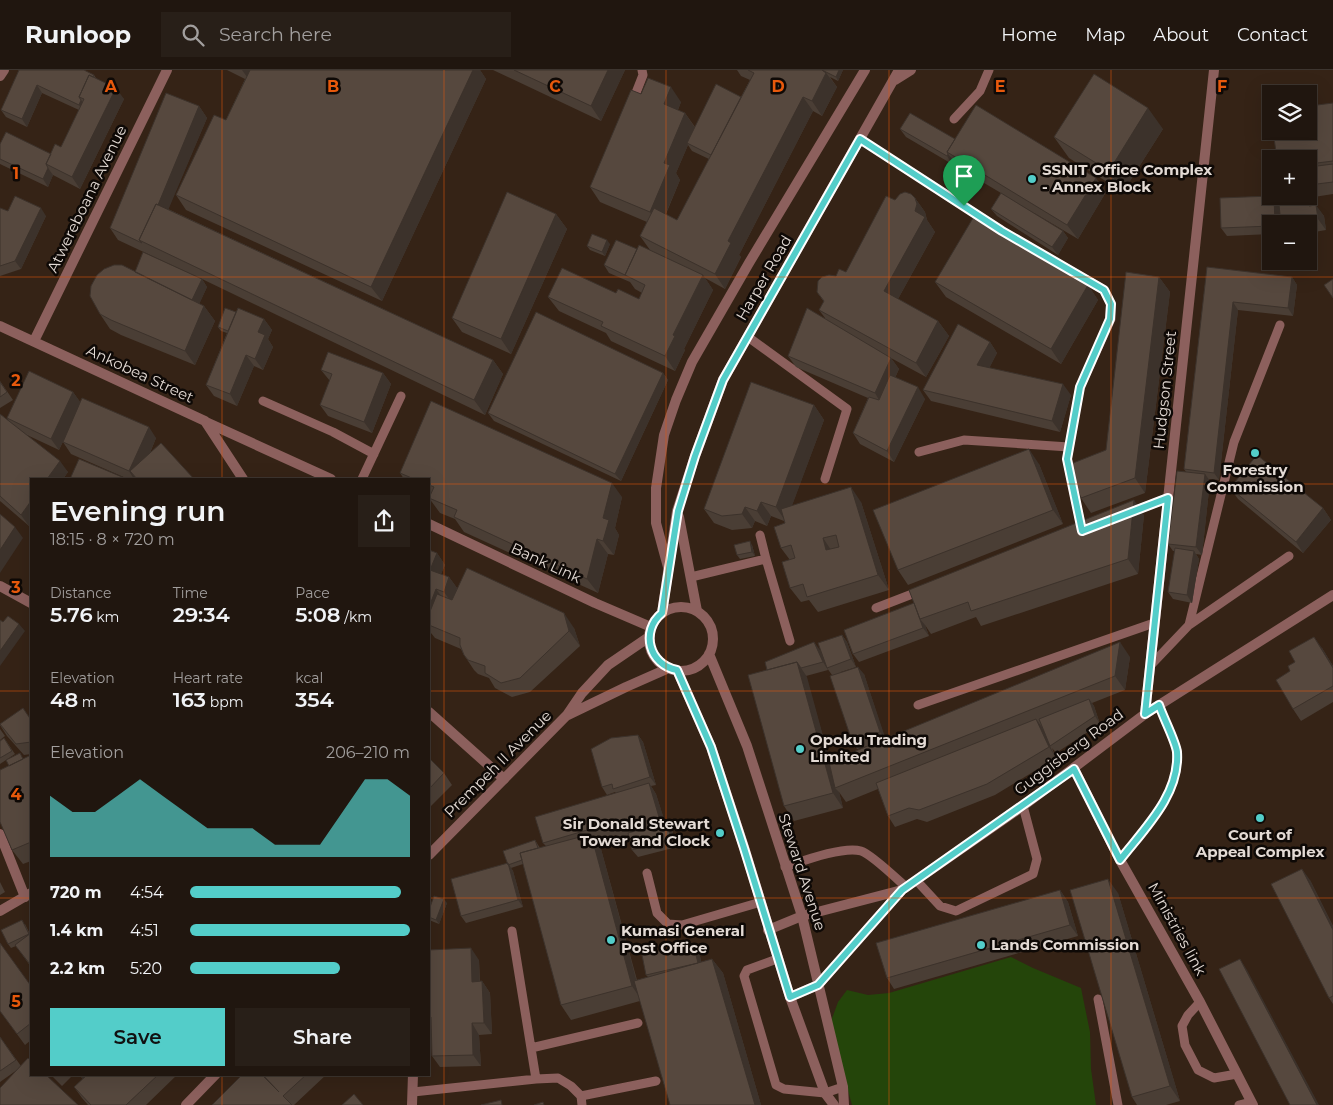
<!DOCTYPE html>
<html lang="en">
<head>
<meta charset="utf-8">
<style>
	:root { --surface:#20160f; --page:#281f18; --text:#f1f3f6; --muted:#a29f9e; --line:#3d352f; --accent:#53cdc9 }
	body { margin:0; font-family:Montserrat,sans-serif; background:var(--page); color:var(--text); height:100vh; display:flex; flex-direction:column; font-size:19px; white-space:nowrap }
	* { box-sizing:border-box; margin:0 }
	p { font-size:16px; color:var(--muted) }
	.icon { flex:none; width:28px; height:28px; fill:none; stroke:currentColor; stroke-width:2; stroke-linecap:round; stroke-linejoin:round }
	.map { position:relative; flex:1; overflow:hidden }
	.panel { position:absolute; left:30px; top:408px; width:400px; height:598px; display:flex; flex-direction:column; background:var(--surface); border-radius:0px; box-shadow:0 5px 20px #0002,0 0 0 1px var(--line) }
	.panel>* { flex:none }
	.buttons { position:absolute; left:1262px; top:15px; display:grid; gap:10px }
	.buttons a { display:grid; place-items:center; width:55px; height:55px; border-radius:0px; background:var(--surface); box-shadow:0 5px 20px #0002,0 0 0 1px var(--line); font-size:25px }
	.pin { position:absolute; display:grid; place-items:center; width:42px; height:42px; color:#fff; margin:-51px -21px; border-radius:50% 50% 50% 0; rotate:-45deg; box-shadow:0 0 5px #0007 }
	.pin .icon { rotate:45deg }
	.round { display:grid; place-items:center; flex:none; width:52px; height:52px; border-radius:0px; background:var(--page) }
	.overview { display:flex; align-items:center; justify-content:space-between; height:85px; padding:0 20px }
	h1 { font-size:28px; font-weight:600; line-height:38px }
	.metrics { display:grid; grid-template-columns:repeat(3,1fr); gap:8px; height:85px; padding:5px 20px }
	.metrics div { display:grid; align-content:center }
	.metrics b { font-size:21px; font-weight:600 }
	.metrics small { font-size:14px; font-weight:400 }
	.metrics p { font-size:14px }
	.chart { height:140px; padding:10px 20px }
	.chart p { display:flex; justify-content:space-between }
	.chart svg { width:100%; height:90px; margin-top:5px; fill:var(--accent); opacity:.7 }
	.action { display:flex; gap:10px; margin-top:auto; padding:10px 20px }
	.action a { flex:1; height:58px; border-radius:0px; background:var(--accent); color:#111; font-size:20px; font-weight:600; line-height:58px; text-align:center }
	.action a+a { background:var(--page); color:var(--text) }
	ul { padding:0 20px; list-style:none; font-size:16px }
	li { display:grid; grid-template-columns:80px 60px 1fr; align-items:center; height:38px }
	li i { height:12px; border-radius:6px; background:var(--accent) }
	header { display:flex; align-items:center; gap:30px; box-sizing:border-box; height:70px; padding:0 25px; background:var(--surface); border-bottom:1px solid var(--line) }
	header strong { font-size:24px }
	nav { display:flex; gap:28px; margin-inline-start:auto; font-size:18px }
	.search { width:350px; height:45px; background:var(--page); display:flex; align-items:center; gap:12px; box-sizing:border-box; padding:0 18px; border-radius:0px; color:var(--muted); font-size:19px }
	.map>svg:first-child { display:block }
</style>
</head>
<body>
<header>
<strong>Runloop</strong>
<div class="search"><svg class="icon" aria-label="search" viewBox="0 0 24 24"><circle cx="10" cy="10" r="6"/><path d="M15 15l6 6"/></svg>Search here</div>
<nav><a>Home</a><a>Map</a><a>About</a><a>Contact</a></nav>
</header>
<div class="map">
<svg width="1333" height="1035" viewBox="0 0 1333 1035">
	<rect width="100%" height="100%" fill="#2a1d14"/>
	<path fill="#352316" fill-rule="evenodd" d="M0 0H1333V1035H0ZM1271 24H1309V61H1271ZM1271 89H1309V126H1271ZM1271 154H1309V191H1271ZM31 409H429V1004H31Z"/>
	<path fill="#24450a" d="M1011 887 1033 898 1081 918 1090 962 1091 999 1096 1035H852L830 954 838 932 847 920 868 925 889 923Z"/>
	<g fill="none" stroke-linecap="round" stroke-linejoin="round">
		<path stroke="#8c605d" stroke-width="9" d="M632 33 643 5 642 0
			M954 49 980 21 989 0
			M860 69 1002 161 1104 220 1111 234V249L1080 317 1067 389 1082 461
			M748 267 847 339 825 409
			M263 331 333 362 374 384
			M919 382 964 370 1069 377
			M362 409 401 326
			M1129 443 1168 428
			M760 465 766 489 790 571
			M691 507 766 489
			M876 538 920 521
			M1189 555 1289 486
			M1150 596 1189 555 1234 372 1280 255
			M918 635 1154 553
			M1120 790C1144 759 1180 725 1177 682 1176 672 1163 647 1159 635
			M785 797C803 791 843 776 861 781 871 784 897 809 906 817
			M647 803 657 843 668 854 682 855 761 832
			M916 810 940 836 956 841 1033 804 1037 789 1023 736
			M512 861 536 1009 558 1008 571 1016 581 1026 582 1035
			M777 889 747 900 744 906 776 1015 784 1019 825 1023 843 1017
			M1098 929 1118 1035
			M1200 932 1188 945 1182 956 1185 975 1198 1000 1214 1008 1237 1004
			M531 978 638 953
			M413 1022 536 1009
			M581 1026 656 1011
			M1239 1035 1251 1032"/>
		<path stroke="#8c605d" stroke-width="10" d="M0 6 4 0
			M0 256 205 351 243 409
			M34 271 167 0
			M206 352 331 409
			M429 454 595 533 651 557
			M668 497 656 453V418L664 365 676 330 692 292 749 193 865 0
			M0 516 31 533
			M429 642 504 709
			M1145 644 1214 0
			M1074 699 1120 790 1200 932 1253 1035
			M0 764 25 827
			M0 841 31 823
			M768 860 802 846 902 820
			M790 927 818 915 902 820 1023 736 1145 644 1333 525
			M412 1035 413 1004"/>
		<path stroke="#8c605d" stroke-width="10" d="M895 10 911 0
			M679 447 697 541
			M649 569a32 32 0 1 1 64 0a32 32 0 1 1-64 0Z
			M662 543 677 441 695 386 723 310 899 0
			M709 584 747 676 802 846 843 1017 844 1035
			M677 600 711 677 744 777 790 927 825 1023 834 1035
			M568 645 626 617 669 598
			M429 785 567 645 582 623 608 595 649 567
			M186 1035 216 1004"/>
	</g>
	<path fill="#4a3e35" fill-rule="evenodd" d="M19 0 94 5 96 8 124 29 80 119 53 105 48 117 0 94V74L51 84 61 77 79 40 42 23 27 57 6 47 1 40Z
		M227 0H480L486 9 382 231 186 140 176 125 226 50 245 9Z
		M493 0H625L601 51Z
		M737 0H843L838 11 830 7 837 17 822 46 813 41 739 185 741 187 725 219 705 208 713 220 684 279 685 280 675 301 611 271 606 263 559 241 548 227 616 223 639 229 642 223 635 219 630 212 609 203 604 195 637 179 650 180 640 166 647 152 600 132 590 117 641 24 681 32 678 40 685 43 695 57 741 27 750 10 741 6ZM688 75 692 81 709 89 677 150 666 144 680 110 676 103Z
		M1333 33V124L1314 127 1315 135 1324 146 1326 160 1309 163V154H1281L1279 141 1271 154V164L1227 166 1221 158 1279 133V135L1285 134 1309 126V89Z
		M199 36 207 48 168 139 493 290 503 304 485 345 202 209 207 217 199 234 204 236 215 251 195 295 121 265 110 259 100 244 135 202 195 206 118 170 110 158Z
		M900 59 955 69 1106 122 1078 169 1031 141 1063 161 1068 168 1058 185 997 146 991 139 1001 123 957 97 954 91 952 94 906 67Z
		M1163 59 1123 122 1069 88 1054 67Z
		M915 128 925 142 927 150 935 162 898 229 938 251 949 266 926 307 891 288 899 299 895 308 925 329 894 392 860 374 853 363 868 328 796 297 788 286 825 248 819 240 824 232 817 222 836 206 846 202 895 130Z
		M0 138 8 141 46 146 21 199 0 206Z
		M556 144 567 159 511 284 462 262 452 248Z
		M610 174 605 186 590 180 587 176Z
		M1207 197 1292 207 1297 215 1293 246 1238 240 1219 410 1209 409 1210 411 1202 485 1196 484 1199 489 1192 533 1173 529 1168 522 1175 481H1173L1168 474 1186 402 1184 399Z
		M1159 207 1170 222 1145 423 1091 443 1081 428 1106 380Z
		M935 212 1088 215 1098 230 1061 294 946 227Z
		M236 242 264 249 272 260 268 269 273 277 263 300 254 296 237 336 214 326 206 315 227 263 221 261 218 257Z
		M990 272 997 283 989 298 1071 325 1060 362 931 331 923 320Z
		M321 300 383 303 391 314 372 363 328 346 320 335 330 311Z
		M663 303 668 310 621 411 494 351 488 343Z
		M0 311 13 330 0 338Z
		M73 322 80 332 156 368 150 383 194 409H128L71 384 63 372 70 357 59 380 27 365 68 402 63 409H31V454L29 456 0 431V344L9 351 7 348Z
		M814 335 824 350 792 435 861 432 889 520 818 542 809 530 801 532 790 518V490L781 478 785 453 784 451 771 446 767 456 755 451 752 458 732 460 714 453 704 439Z
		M1039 394 1063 454 908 515 898 500Z
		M400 403 622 427 615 458 619 465 614 485 608 484 598 523 464 462 455 449 440 443 429 428 430 426 429 425V409H404Z
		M1230 418 1323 438 1331 450 1303 483 1238 429Z
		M1144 445 1138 504 981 556 976 547 931 564 925 555 929 566 859 592 853 584 844 560Z
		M752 475 755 486 740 489 737 485Z
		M429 480 437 483 445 495 441 504 449 507 457 518 574 558 580 576 530 622 512 627 495 618 489 608 478 604 474 600 464 585 461 579 435 568 431 563 429 566Z
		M842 565 847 572 856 597 841 602 864 604 885 669 1130 587 1125 620 1092 633 1094 636 1100 654 1056 683 1052 678 1056 688 995 725 927 752 917 749 895 757 888 746 878 719 846 732 839 722 843 738 794 751 784 736 767 600 820 580 828 600 806 606 830 692 877 673 857 679 852 671 832 605 827 598Z
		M1322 578 1333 596V632L1301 651 1293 639Z
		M31 649V684L24 685 7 666 0 655Z
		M0 659 5 666 0 670Z
		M638 665 643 672 656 715 651 716 656 724 665 753H667L672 760 677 777 638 787 632 780 630 769 621 772 616 765 596 771 601 779 637 910 648 907 646 905 699 881 701 892 712 889 723 903 761 1035H670L640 931 571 950 561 935 523 794 511 798 513 801 523 837 466 853 461 846 507 794 535 770 540 778 546 776 543 773 616 723 615 722 607 725 602 717Z
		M4 668 15 684 0 694V671Z
		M31 685V791L23 794 12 780 23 689Z
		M429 688 444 703 452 715 429 738Z
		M1310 810 1333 856V934L1329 928Z
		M0 812 5 822 0 825Z
		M1060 820 1068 832 1078 866 894 919 887 908Z
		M1118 823 1180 1031 1166 1035H1137L1132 1027Z
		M447 833 439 854 429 850V840Z
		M25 854 30 864 31 863V902L29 898 31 897 16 876 11 878 8 874Z
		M479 890 480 911H482L490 923 492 964 479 965 481 996 440 997 432 986 431 959H430L429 957V917Z
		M31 916V970L25 975 0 941Z
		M0 967 21 996 17 1000 0 1012Z
		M50 1004H74L62 1016Z
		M78 1004H178L146 1035H88L82 1028 74 1017 83 1009Z
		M243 1004H327L294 1035H212Z"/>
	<path fill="#3c322b" d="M242 0H256L250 11Z
		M473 0H480L486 9 382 231 371 217Z
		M608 0H625L601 51 591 36Z
		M839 0H843L838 11 836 7Z
		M826 3 837 17 822 46 812 31Z
		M37 15 42 23 27 57 22 49Z
		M671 17 681 32 674 49 664 34Z
		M116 18 124 29 80 119 72 107Z
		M803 27 813 41 739 185 741 187 725 219 715 204 728 171Z
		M81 30 87 38 84 43 79 35Z
		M199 36 207 48 153 176 142 171Z
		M1148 38 1163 59 1123 122 1109 101Z
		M685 43 695 58 687 73 688 75 676 103 680 110 660 157 650 142 664 93Z
		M948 84 954 91 952 94 947 86Z
		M48 98 53 105 48 117 43 109Z
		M1096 108 1106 122 1078 169 1067 155Z
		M1309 119 1314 127 1317 148 1309 136 1308 126H1309Z
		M1274 126 1279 133 1280 154H1275Z
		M915 128 925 142 927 150 935 162 894 236 884 221 915 141Z
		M1316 135 1324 146 1326 160 1318 149Z
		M41 138 46 146 21 199 15 191Z
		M556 144 567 159 511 284 501 269Z
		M1063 161 1068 168 1058 185 1052 177Z
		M607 170 610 174 605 186 602 182Z
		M703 205 713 220 684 279 685 280 675 301 665 286 673 265Z
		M1159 207 1170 222 1145 423 1135 408Z
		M1292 207 1297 215 1293 246 1288 238Z
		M202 209 207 217 197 239 191 231Z
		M1088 215 1098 230 1061 294 1051 279Z
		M1233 232 1238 240 1219 410 1214 403Z
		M204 236 215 251 195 295 185 281Z
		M264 249 272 260 268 269 273 277 263 300 255 289 258 262Z
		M938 251 949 266 926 307 916 293Z
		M990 272 997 283 985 307 977 295Z
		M246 285 254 296 237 336 230 324Z
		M891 288 899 299 882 335 875 323Z
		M493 290 503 304 485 345 474 330Z
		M383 303 391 314 372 363 364 352Z
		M663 303 668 310 621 411 615 404Z
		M1063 314 1071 325 1060 362 1052 351Z
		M918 317 925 329 894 392 887 381Z
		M73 322 81 333 59 380 51 369Z
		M814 335 824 350 786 452 776 437Z
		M149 357 156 368 139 409 130 401 136 409H134L129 401Z
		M1029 379 1039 394 1063 454 1053 440Z
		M60 391 68 402 63 409H47Z
		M1205 404 1210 411 1202 485 1196 477Z
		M612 413 622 427 615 458 619 465 614 485 603 471V448Z
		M851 417 861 432 889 520 878 505Z
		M1134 430 1144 445 1138 504 1128 489Z
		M31 431V454L29 456 21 445Z
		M761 432 771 446 767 456 757 441Z
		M745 437 755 451 752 458 742 444Z
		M1323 438 1331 450 1303 483 1296 472Z
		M15 457 23 468 0 503V480Z
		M823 468 833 483 826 480Z
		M597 469 608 484 598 523 587 509Z
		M750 471 752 475 755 486 752 482Z
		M1194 481 1199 489 1192 533 1187 525Z
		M437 483 445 495 438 511 430 500Z
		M449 507 457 518 452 533 444 522Z
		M436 519 444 530 429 555V537Z
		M914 533 920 549 925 555 929 566 923 558Z
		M564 543 574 558 580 576 569 561Z
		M19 554 25 561 0 596V581Z
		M429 559 431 563 429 566Z
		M842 565 847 572 856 597 851 589Z
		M1314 567 1322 578 1333 596V598Z
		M814 572 820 580 828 600 823 592Z
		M1120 572 1130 587 1125 620 1115 606Z
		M797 592 807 607 837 717 835 718 839 722 843 738 833 723Z
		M858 597 864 604 886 670 880 662Z
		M1089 629 1094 636 1100 654 1095 646Z
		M1036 649 1044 660 1050 676 1056 688 1049 677Z
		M638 665 643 672 656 715 650 707Z
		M649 713 656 724 667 758 659 747Z
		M667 753 672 760 677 777 671 769Z
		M591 764 601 779 642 931 632 916Z
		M508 793 513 801 523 837 518 830Z
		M1302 799 1310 810 1333 856V860Z
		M1108 809 1118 823 1180 1031 1170 1016Z
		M1060 820 1068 832 1078 866 1070 855Z
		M444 829 447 833 439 854 436 850Z
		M693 873 699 881 703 900 698 893Z
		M471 878 479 890 480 923 472 912Z
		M712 889 723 903 761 1035H755Z
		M1240 889 1247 900 1319 1035H1317Z
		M482 911 490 923 492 964 484 953Z
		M472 953 479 965 481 996 473 985Z"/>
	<path fill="#56483e" stroke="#3c322b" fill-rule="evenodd" d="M19 0H84L94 5 93 7 89 5 79 27 81 30 79 35 37 15 22 49 1 40Z
		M250 0H473L371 217 176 125 214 45 226 50Z
		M514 0H608L591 36Z
		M748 0H822L826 3 812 31 803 27 728 171 731 173 715 204 640 166 654 138 677 150 754 3Z
		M822 0H839L836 7Z
		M1094 4 1148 38 1109 101 1054 67Z
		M89 5 116 18 72 107 46 94 55 74 61 77 84 29 79 27Z
		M648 8 671 17 664 34 685 43 664 93 670 95 650 142 590 117 631 20 641 24Z
		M716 14 741 27 711 85 687 73Z
		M166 23 199 36 158 135 156 134 139 170 142 173 110 158Z
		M1333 33V91L1309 94V89H1277L1273 61H1309V36Z
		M976 35 1096 108 1067 155 947 82Z
		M910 43 955 69 947 82 948 84 947 86 900 59Z
		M6 62 51 84 46 94 48 98 43 109 0 89V74Z
		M1333 94V112L1309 115V97Z
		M507 122 556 144 501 269 452 248Z
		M905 122 911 124 915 128 917 134 915 141 925 147 884 221 938 251 916 293 819 240 824 231 817 222 818 211 822 207 829 205 836 206 839 199 846 202 886 126 895 130 900 124Z
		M1001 123 1063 161 1052 177 991 139Z
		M15 126 41 138 15 191 0 196V138L8 141Z
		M1271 126H1274L1275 154H1271V156L1221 158 1220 128Z
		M1284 126H1308L1309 136 1316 135 1318 149 1281 154 1279 135 1285 134Z
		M156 134 493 290 474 330 139 170Z
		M973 148 1088 215 1051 279 935 212Z
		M592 164 607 170 602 182 587 176Z
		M616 170 637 179 625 205 604 195Z
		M639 175 703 205 673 265 675 266 665 286 601 256 603 252 548 227 562 198 616 223 618 219 639 229 645 215 625 205Z
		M143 182 202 209 192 230 135 202Z
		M114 195H122L204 236 185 281 111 250 100 244 90 226 91 216 97 205 104 199Z
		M1207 197 1292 207 1288 238 1233 232 1214 403 1184 399Z
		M1126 202 1159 207 1135 408 1081 428 1068 395 1106 380Z
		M1333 209V228L1324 215Z
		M225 238 236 242 228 261 218 257Z
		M238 238 264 249 258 262 265 265 255 289 246 285 230 324 206 315Z
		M807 238 891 288 875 323 788 286Z
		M536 242 663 303 615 404 488 343Z
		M958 254 990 272 977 295 1063 314 1052 351 923 320Z
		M328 282 383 303 364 352 320 335 332 304 321 300Z
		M29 301 73 322 51 369 7 348Z
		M890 305 918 317 887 381 853 363 869 327 879 330Z
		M0 312 7 322 0 327Z
		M751 312 814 335 776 437 761 432 757 441 745 437 742 444 722 446 704 439Z
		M82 328 149 357 129 401 63 372Z
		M431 331 612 413 603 448 609 450 603 471 597 469 587 509 454 447 457 440 429 428 434 417 429 415V409H414L400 403Z
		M0 344 60 391 47 409H31V431L21 445 0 426Z
		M161 373 194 409H137L130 401Z
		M1029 379 1053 440 898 500 873 440Z
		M1257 385 1323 438 1296 472 1230 418Z
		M79 389 127 409H70Z
		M1177 401 1205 404 1196 477 1168 474Z
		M851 417 878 505 807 527 803 514 790 518 782 492 795 488 791 475 781 478 774 457 785 453 781 439ZM836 465 839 477 826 480 823 468Z
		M1134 430 1128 489 971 541 968 532 920 549 909 520Z
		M0 444 15 457 0 480Z
		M750 471 752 482 737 485 734 475Z
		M1175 478 1194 481 1187 525 1168 522Z
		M429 480 437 483 430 500 449 507 444 522 436 519 429 537Z
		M467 498 564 543 569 561 520 608 501 613 485 603V596L468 590 464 585 460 575V568L429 555V544L437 524 452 530Z
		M914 533 923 558 853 584 844 560Z
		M8 546 19 554 0 581V550L3 552Z
		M842 565 851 589 827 598 818 573Z
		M1314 567 1333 598V616L1293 639 1276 610 1290 601 1288 596 1295 592 1289 581Z
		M814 572 823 592 801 598 797 592 767 600 765 592Z
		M1120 572 1115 606 835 718 829 692Z
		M797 592 833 723 784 736 748 605Z
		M858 597 880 662 852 671 830 606Z
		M1089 629 1095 646 1050 676 1039 649Z
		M23 638 31 650V672L16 674 0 654Z
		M1036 649 1049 677 987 714 919 740 909 738 888 746 876 713Z
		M638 665 650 707 613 719 612 714 602 717 591 679 611 668Z
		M4 668 12 681 0 688V671Z
		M20 683 23 689 9 696 6 690Z
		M31 685V772L12 780 0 752V700Z
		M429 688 444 703 429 719Z
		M649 713 659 747 613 761 611 753 543 773 535 747Z
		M667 753 671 769 632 780 628 763Z
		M591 764 632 916 561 935 520 783Z
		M535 770 538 778 520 783 522 790 508 795 503 781Z
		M508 793 518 830 461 846 451 809Z
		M1302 799 1333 860V926L1329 928 1271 814Z
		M1108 809 1170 1016 1132 1027 1070 820Z
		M1060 820 1070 855 887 908 876 873Z
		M434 826 444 829 436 850 429 847V840Z
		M22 850 29 864 8 874 1 860Z
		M31 863V891L29 893 15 875Z
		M0 873 31 916V953L17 964 0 941Z
		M693 873 698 893 646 905 642 885Z
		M471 878 472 912 482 911 484 953H472L473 985 432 986 431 947H429V880Z
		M712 889 755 1035H670L634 911Z
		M1240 889 1317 1035H1290L1219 899Z
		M0 967 16 990 0 1001Z
		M28 988 31 991V1004H45L78 1035H0V1018Z
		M79 1004H88L83 1008Z
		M88 1004H159L126 1035H91L74 1017Z
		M243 1004H261L279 1022 262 1004H307L283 1026 292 1035H212Z
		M354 1024 363 1035H342Z
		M501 1030 502 1035H481Z
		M543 1032 544 1035H534Z"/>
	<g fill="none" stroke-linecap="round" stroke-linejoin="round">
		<defs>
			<path id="route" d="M860 69 1002 161 1104 220 1111 234 1110 249 1080 317 1067 389 1082 461 1168 428 1145 644 1159 635C1163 647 1176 672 1177 682 1180 725 1144 759 1120 790L1074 699 902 820 818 915 790 927 744 778 711 677 677 600C649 595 640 561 662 543L678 441 695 386 723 310Z"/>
		</defs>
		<use href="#route" stroke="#fff" stroke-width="10"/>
		<use href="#route" stroke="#53cdc9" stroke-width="6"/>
	</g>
	<path fill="none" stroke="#e8590c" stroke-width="1" stroke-opacity="0.55" d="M222 0V409M444 0V1035M666 0V1035M889 0V1035M1111 0V1035M0 207H1333M0 414H31M429 414H1333M0 621H31M429 621H1333M0 828H31M429 828H1333M222 1004V1035"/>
	<g fill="#53cdc9" stroke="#0e0906" stroke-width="2">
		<circle cx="1032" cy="109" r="5"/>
		<circle cx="1255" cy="383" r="5"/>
		<circle cx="800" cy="679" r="5"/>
		<circle cx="1260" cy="748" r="5"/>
		<circle cx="720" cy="763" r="5"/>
		<circle cx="611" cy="870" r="5"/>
		<circle cx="981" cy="875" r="5"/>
	</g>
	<g text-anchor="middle" stroke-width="5" stroke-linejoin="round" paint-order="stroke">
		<g font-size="15" font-weight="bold" fill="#e3dad4" stroke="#0e0906" text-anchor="start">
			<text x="1042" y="105">SSNIT Office Complex<tspan x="1042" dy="17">- Annex Block</tspan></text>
			<text x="1255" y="405" text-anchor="middle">Forestry<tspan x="1255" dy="17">Commission</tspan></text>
			<text x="810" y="675">Opoku Trading<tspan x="810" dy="17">Limited</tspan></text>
			<text x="710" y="759" text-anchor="end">Sir Donald Stewart<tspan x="710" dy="17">Tower and Clock</tspan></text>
			<text x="1260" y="770" text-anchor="middle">Court of<tspan x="1260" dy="17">Appeal Complex</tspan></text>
			<text x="621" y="866">Kumasi General<tspan x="621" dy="17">Post Office</tspan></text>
			<text x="991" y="880">Lands Commission</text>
		</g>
		<g font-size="15" fill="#e3dad4" stroke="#0e0906">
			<text transform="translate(87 129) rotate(-64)" y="5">Atwereboana Avenue</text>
			<text transform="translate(764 208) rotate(-60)" y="5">Harper Road</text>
			<text transform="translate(140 304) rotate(25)" y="5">Ankobea Street</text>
			<text transform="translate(1165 320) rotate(-84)" y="5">Hudgson Street</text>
			<text transform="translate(546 493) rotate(25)" y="5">Bank Link</text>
			<text transform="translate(1069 682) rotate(-37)" y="5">Guggisberg Road</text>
			<text transform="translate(498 694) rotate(-45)" y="5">Prempeh II Avenue</text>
			<text transform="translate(802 802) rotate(72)" y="5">Steward Avenue</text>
			<text transform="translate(1177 859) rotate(61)" y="5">Ministries link</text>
		</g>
	</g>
	<g font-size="16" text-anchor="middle" font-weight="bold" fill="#e8590c" stroke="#0e0906" stroke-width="5" stroke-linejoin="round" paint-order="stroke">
		<text x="111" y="22">A</text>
		<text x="333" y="22">B</text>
		<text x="555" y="22">C</text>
		<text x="778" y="22">D</text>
		<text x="1000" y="22">E</text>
		<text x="1222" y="22">F</text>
		<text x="16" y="109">1</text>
		<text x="16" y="316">2</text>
		<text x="16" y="523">3</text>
		<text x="16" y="730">4</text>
		<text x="16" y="937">5</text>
	</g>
</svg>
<div class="buttons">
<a><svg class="icon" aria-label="layers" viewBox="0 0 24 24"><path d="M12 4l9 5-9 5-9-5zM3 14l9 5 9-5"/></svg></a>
<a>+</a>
<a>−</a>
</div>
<div class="pin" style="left:964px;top:136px;background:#1e9e55"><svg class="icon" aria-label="arrive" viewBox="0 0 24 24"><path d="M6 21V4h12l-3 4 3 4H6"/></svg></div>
<section class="panel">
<div class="overview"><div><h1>Evening run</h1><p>18:15 · 8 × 720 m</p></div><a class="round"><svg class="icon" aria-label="share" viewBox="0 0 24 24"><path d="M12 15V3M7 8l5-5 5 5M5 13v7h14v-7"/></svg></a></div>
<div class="metrics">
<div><p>Distance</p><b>5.76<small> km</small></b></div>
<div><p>Time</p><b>29:34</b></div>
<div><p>Pace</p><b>5:08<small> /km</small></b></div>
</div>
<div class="metrics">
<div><p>Elevation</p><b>48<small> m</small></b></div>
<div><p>Heart rate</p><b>163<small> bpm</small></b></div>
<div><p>kcal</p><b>354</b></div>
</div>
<div class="chart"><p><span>Elevation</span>206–210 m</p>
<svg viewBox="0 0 160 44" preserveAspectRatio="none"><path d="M0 44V14L10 22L20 22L30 14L40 6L50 14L60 22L70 30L80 30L90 30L100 38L110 38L120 38L130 22L140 6L150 6L160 14V44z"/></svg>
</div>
<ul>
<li><b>720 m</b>4:54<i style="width:96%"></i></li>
<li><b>1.4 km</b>4:51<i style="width:100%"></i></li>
<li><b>2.2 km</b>5:20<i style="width:68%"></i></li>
</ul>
<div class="action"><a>Save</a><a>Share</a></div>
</section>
</div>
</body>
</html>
